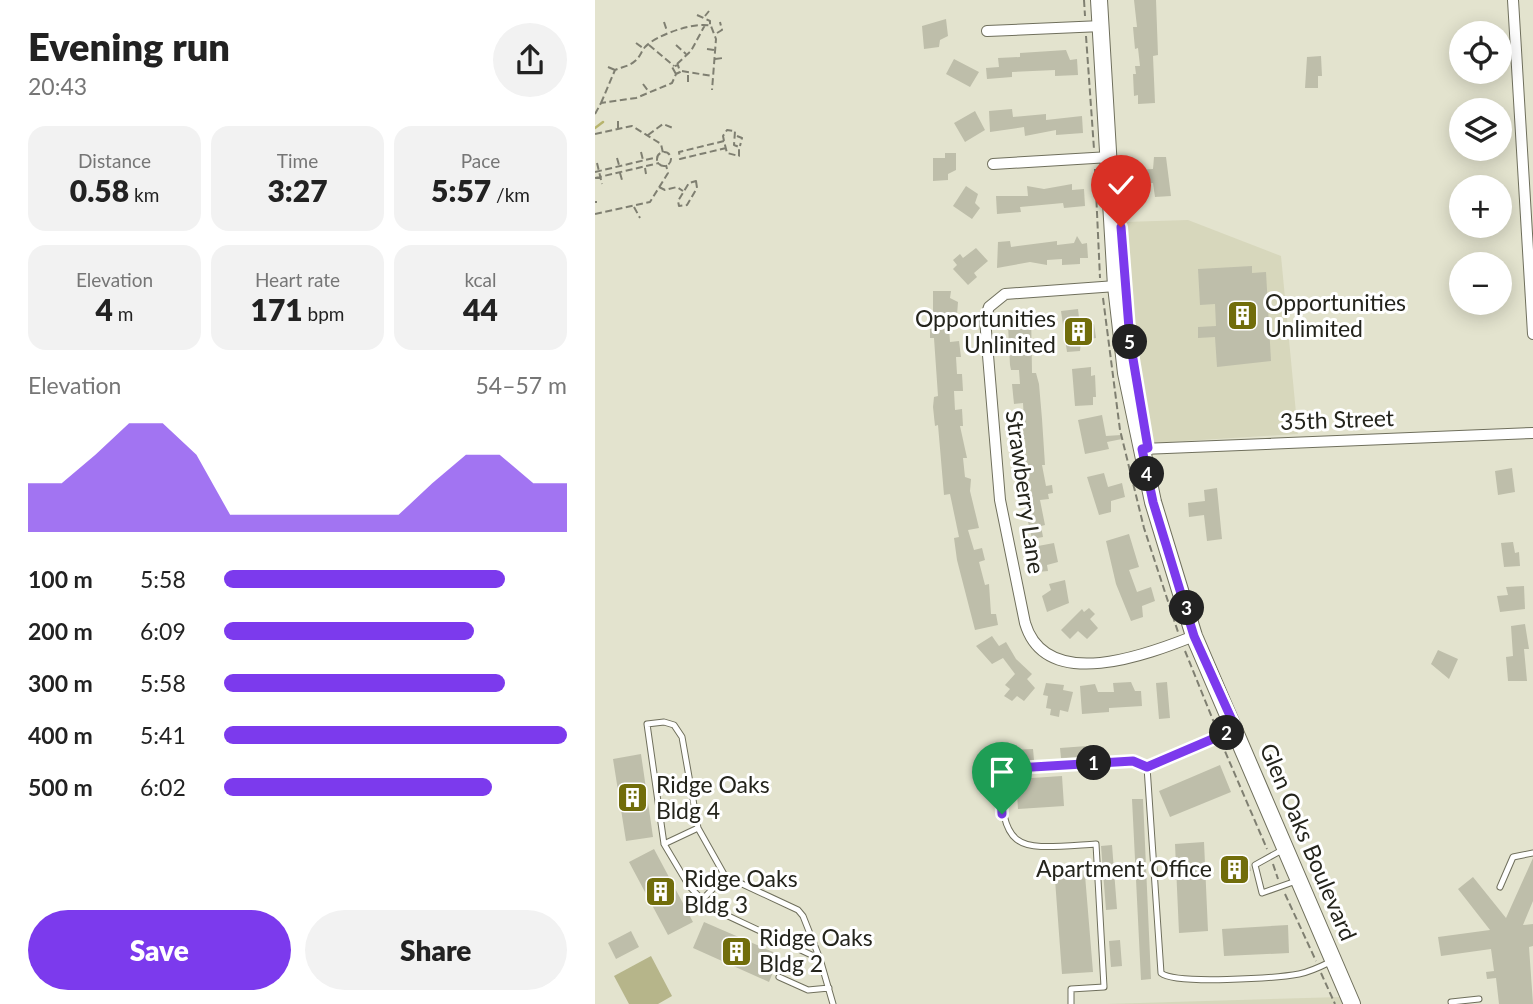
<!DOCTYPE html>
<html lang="en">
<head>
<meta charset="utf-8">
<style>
	:root { --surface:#fff; --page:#f2f2f2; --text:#222; --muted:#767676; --accent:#7c3aed }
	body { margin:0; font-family:Lato,sans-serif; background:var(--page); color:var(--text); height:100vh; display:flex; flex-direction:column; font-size:26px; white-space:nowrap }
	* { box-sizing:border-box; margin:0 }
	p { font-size:23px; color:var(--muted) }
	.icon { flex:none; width:38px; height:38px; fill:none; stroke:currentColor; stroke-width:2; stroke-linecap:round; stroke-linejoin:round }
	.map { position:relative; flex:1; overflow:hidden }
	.drawer { display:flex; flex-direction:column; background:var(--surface); width:595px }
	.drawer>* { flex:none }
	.tools { position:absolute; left:854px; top:21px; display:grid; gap:14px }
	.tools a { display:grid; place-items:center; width:63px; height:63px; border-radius:50%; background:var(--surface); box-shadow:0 4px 18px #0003; font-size:35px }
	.pin { position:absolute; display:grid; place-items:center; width:60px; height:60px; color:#fff; margin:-72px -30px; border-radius:50% 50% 50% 0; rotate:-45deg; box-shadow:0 0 7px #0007 }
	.pin .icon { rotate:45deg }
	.km { position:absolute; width:35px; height:35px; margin:-18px; border-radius:50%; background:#222; color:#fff; font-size:19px; line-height:35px; text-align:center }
	.round { display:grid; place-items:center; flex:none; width:74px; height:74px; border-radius:37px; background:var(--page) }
	.summary { display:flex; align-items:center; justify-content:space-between; height:119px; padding:0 28px }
	h1 { font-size:38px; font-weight:800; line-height:52px }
	.figures { display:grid; grid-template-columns:repeat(3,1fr); gap:10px; height:119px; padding:7px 28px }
	.figures div { display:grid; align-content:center; border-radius:18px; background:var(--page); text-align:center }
	.figures b { font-size:30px; font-weight:800 }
	.figures small { font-size:19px; font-weight:400 }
	.figures p { font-size:19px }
	.chart { height:196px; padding:14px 28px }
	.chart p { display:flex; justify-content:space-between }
	.chart svg { width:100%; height:126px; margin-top:7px; fill:var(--accent); opacity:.7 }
	.action { display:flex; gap:14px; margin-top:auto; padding:14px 28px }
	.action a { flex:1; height:80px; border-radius:42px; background:var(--accent); color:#fff; font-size:28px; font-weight:800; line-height:80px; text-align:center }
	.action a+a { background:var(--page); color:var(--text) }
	ul { padding:0 28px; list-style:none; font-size:23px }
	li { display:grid; grid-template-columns:112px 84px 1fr; align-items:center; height:52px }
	li i { height:18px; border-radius:9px; background:var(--accent) }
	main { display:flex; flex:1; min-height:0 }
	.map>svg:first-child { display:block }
</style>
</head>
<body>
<main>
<section class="drawer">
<div class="summary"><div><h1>Evening run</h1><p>20:43</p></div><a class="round"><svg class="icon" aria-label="share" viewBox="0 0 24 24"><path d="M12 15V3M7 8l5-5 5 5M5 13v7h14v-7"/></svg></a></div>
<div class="figures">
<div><p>Distance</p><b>0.58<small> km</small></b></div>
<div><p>Time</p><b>3:27</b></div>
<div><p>Pace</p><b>5:57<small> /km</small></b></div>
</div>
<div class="figures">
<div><p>Elevation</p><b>4<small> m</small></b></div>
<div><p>Heart rate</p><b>171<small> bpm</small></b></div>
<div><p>kcal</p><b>44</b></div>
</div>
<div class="chart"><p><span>Elevation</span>54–57 m</p>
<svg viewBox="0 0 160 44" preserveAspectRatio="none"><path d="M0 44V27L10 27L20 17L30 6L40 6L50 17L60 38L70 38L80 38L90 38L100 38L110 38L120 27L130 17L140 17L150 27L160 27V44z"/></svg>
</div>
<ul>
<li><b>100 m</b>5:58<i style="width:82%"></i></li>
<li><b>200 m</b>6:09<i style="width:73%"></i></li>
<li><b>300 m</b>5:58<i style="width:82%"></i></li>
<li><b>400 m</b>5:41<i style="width:100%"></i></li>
<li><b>500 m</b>6:02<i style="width:78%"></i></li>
</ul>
<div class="action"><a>Save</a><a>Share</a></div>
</section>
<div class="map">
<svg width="938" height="1004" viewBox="0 0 938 1004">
	<rect width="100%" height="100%" fill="#e3e3ce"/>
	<path fill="#d7d7bc" d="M593 220 686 256 703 434 558 443 552 423 537 327 529 222Z
		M746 997 748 1004H511Z"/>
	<path fill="#b6b58a" d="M56 956 77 996 63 1004H34L19 976Z"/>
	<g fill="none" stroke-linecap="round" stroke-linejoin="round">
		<path stroke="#b7b46d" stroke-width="2.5" d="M0 128 8 122"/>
	</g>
	<path fill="#bebeaa" d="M539 0H561L563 55 558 56 560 103 543 104V95L539 96 538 74H541L540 66H545L543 48 540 49 538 27H542Z
		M351 19 353 36 345 40 344 47 329 49 327 26Z
		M471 50 475 60 482 59 483 75 460 76V70L417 72V77L392 79 391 68 404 67 403 58 425 57V53Z
		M726 56 727 76H723V88H710L712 57Z
		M359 59 384 72 375 87 351 74Z
		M417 109 418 117 451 114V120L487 116 488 133 461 135V130L430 136 429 127 395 132 394 111Z
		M380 111 390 130 370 142 359 123Z
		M350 153H361V170L353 174V180L338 181V158H350Z
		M559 157H571L576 196 560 197 558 183 543 184V170L558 169Z
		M477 184V190L489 189 490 206 469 208 468 203 425 207 426 212 402 214 401 196H433L432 186 449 189Z
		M371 186 383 194 380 203 385 208 377 219 358 206Z
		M482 236 487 244 492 243 493 258H485V264L467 265V259L452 260V265L435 262 402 268 403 242 415 241 416 247 462 241V245L479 243Z
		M381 248 393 261 379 273 382 277 373 285 358 269 362 265 358 260 365 254 368 258Z
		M657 266V273L671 272 676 361 622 367 620 337 603 338V327L621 326 620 304 605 305 603 269Z
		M338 291H356L355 298 363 302 362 315H338Z
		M483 309 485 326 499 324 501 338 486 340 485 351 472 352 466 311Z
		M436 310 437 373H441L444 384 447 419 450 465H447L451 486 457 485 458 493 453 494 454 499 445 500 450 525 446 526 448 537 437 539 426 491 434 489 431 471 425 472 423 455 431 454 430 439H423L420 422 429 421 428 403 419 404 417 384H425L424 370H416L415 365 413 325 414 312Z
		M354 327 355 342 364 341 366 357H361L362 374H367L368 391H359L360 410 367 409 368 426H365L372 458H368L370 477 376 479 375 491 384 528 373 530 379 550 387 548 390 560 384 562 390 585 394 584 396 614H401L403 625 380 630 362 560 359 538 364 537 355 494 349 495 343 425 340 426 338 407 339 397 343 396 339 338H335V329Z
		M496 367V376L500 375 501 397H498V405L480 406 477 369Z
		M507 415 511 436 526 435 527 439 512 442 514 449 490 454 483 420Z
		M917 468 920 492 903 495 900 471Z
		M509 473 513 487 527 483 530 497 516 501V512L504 515 492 477Z
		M622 488 627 539 612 541 609 515 594 517 593 503 610 501 609 490Z
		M534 534 544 567 534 570 542 592 556 587 560 601 547 606 548 617 536 621 521 584 511 541Z
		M918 542 920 553 924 552 925 566 909 567 906 543Z
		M459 543 463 562 452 565 453 571 443 572 439 558 446 556 443 546Z
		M470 580 474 603 452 612 447 596 456 590 454 584Z
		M929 586 930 609 905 612 902 596 913 595 911 587Z
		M494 608 500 614 495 619 503 628 492 639 483 631 475 639 466 630 487 609 489 612Z
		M930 624 934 649H929L932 681H913L911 657 918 656 916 626Z
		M397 636 404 646 411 642 421 659 437 674 432 679 440 688 429 701 422 696 417 701 409 696 415 689 410 685 420 674 408 658 397 664 381 646Z
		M843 650 863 659 854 679 836 664Z
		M536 682 540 691H546L547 706 514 708V712L487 714 485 686 500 684 503 692H519L518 683Z
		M572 682 575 718 564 719 561 683Z
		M451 683 469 685 468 690 478 692 473 712 465 710 464 717 455 715 456 709 451 708 453 696 448 695Z
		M492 746 493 757 466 758 465 748Z
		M438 749 439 760 412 761 411 750Z
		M46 754 58 837 31 841 18 759Z
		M625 765 636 792 575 817 564 791Z
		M467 776 469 806 423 809 421 779Z
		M537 799H548L556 979 546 980Z
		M609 842 613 931 584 933 580 844Z
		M517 845 522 909 511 910 506 846Z
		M59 849 98 922 73 935 34 862Z
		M646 855V866H655L656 871 647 872V876L632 877 631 856Z
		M938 858V901L928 925 938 924V946L934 947 938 1004H904L901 978 892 979 891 972 899 971 896 949 846 956 843 937 895 930 863 889 878 877 911 918Z
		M489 863 498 972 467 974 459 866Z
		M109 922 185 955 174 982 98 948Z
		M693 925 694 953 629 956 627 929Z
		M36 931 44 947 21 959 13 943Z
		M525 940 527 966 516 967 514 941Z"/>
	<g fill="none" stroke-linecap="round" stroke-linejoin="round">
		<defs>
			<path id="service" d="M69 722 79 725 87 737 103 828 130 876 203 910 208 916 225 959 114 907 94 886 69 844 52 724Z
				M638 730 552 767 566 973C580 985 682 978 704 974 714 972 725 967 735 962
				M69 844 103 828
				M689 849 660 865 667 893 701 881
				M905 887 918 857 938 853
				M107 900 130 876
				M225 959 238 1004
				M184 977 213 990 234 988
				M856 1002 884 999
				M476 1004V989L509 987 501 844C422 849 407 856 405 769L538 761 552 767"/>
			<path id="minor" d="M918 0 938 334
				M392 31 507 26
				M398 164 515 157
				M521 286 410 294 394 307 390 319 405 500 430 623C451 694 554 654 599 636
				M547 449 938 433"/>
			<path id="secondary" d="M504 0 521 286 531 373 558 502 599 636 757 1004"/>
		</defs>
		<use href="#service" stroke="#6f6f5c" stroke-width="7"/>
		<use href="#minor" stroke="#6f6f5c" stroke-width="12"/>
		<use href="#secondary" stroke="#6f6f5c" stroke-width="18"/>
		<path stroke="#7f7f71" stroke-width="2" stroke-dasharray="7 3.5" stroke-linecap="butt" d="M489 0 490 16
			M102 15 115 21V25
			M110 16 114 11
			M69 22 72 31
			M122 33 127 30 125 22
			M491 36 499 149
			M41 43 48 48
			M54 45 79 66
			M81 45 91 54
			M112 49 119 50
			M120 59 128 58
			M82 64 96 51 110 25
			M13 67 20 70
			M87 71 117 76
			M93 82V73
			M48 84 54 92
			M6 103 20 70C27 67 35 66 40 61 45 57 46 52 50 47 61 35 101 21 116 26L121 39 117 90
			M0 114 6 103 41 98 77 83 81 74 85 72 83 65 77 67 81 74
			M23 128V118
			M0 134 37 126 66 144 68 153
			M53 135 68 124 78 128
			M142 136 147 138 145 146
			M129 141 128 136 132 130 140 131 139 145 144 147V156L132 153 129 141 84 152 85 159 131 148
			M46 152 48 160
			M62 159a7 7 0 1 1 14 0a7 7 0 1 1-14 0Z
			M22 158 24 165
			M2 163 7 184
			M50 168 51 174
			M500 169 505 278
			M0 172 63 157
			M25 173 27 180
			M0 178 64 163
			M101 181 102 188 92 205 84 206 83 201 94 183Z
			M64 187 70 190 82 187 88 191
			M0 202H2
			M39 207 45 218
			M0 214 55 202 73 173 71 165
			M508 298 525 430 549 528 583 632
			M590 651 622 730
			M626 742 672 849
			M678 864 683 879
			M690 894 721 961
			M726 973 740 1004"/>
		<use href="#service" stroke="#fff" stroke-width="5"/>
		<use href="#minor" stroke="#fff" stroke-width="10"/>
		<use href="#secondary" stroke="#fff" stroke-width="16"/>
	</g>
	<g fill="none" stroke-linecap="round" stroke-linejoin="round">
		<defs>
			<path id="route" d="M407 814 405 769 538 761 552 767 641 729 599 636 558 502 547 449 553 448 535 341 526 227"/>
		</defs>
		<use href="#route" stroke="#fff" stroke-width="14"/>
		<use href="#route" stroke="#7c3aed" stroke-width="9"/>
	</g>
	<defs>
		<symbol id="building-square" viewBox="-11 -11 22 22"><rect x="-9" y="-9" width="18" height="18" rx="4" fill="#716d0b" stroke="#fff"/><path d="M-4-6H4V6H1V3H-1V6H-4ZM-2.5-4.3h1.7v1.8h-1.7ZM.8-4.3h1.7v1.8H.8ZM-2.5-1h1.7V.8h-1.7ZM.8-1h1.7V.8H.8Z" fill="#fff"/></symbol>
	</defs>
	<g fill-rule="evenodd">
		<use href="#building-square" x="630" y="298" width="35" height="35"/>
		<use href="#building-square" x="466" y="314" width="35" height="35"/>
		<use href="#building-square" x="20" y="780" width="35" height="35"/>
		<use href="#building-square" x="622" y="852" width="35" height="35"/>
		<use href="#building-square" x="48" y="874" width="35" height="35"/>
		<use href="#building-square" x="124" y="934" width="35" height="35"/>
	</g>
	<g text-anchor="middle" stroke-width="6" stroke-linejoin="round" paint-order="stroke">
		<g font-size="23" fill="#24241c" stroke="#fff" text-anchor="start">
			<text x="670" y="311">Opportunities<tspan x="670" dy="26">Unlimited</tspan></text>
			<text x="461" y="327" text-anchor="end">Opportunities<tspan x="461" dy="26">Unlinited</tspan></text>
			<text x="61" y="793">Ridge Oaks<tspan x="61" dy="26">Bldg 4</tspan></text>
			<text x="617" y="877" text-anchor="end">Apartment Office</text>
			<text x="89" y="887">Ridge Oaks<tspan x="89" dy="26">Bldg 3</tspan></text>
			<text x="164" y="946">Ridge Oaks<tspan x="164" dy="26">Bldg 2</tspan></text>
		</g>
		<g font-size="23" fill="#24241c" stroke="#fff">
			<text transform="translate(742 420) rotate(-2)" y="8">35th Street</text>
			<text transform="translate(430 492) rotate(82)" y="8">Strawberry Lane</text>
			<text transform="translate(713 842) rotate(67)" y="8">Glen Oaks Boulevard</text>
		</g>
	</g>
</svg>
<div class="tools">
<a><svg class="icon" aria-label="locate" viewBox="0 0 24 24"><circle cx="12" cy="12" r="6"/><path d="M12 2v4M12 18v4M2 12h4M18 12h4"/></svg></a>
<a><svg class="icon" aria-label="layers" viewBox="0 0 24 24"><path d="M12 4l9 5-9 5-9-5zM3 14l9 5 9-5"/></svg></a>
<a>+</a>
<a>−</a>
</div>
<div class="pin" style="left:407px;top:814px;background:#1e9e55"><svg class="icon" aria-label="arrive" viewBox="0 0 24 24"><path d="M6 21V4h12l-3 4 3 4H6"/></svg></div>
<div class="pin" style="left:526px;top:227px;background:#d93025"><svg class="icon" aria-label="check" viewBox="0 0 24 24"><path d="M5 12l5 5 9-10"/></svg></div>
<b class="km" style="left:499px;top:763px">1</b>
<b class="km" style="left:632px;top:733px">2</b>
<b class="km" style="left:592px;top:608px">3</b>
<b class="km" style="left:552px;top:474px">4</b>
<b class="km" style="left:535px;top:342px">5</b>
</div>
</main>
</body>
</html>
